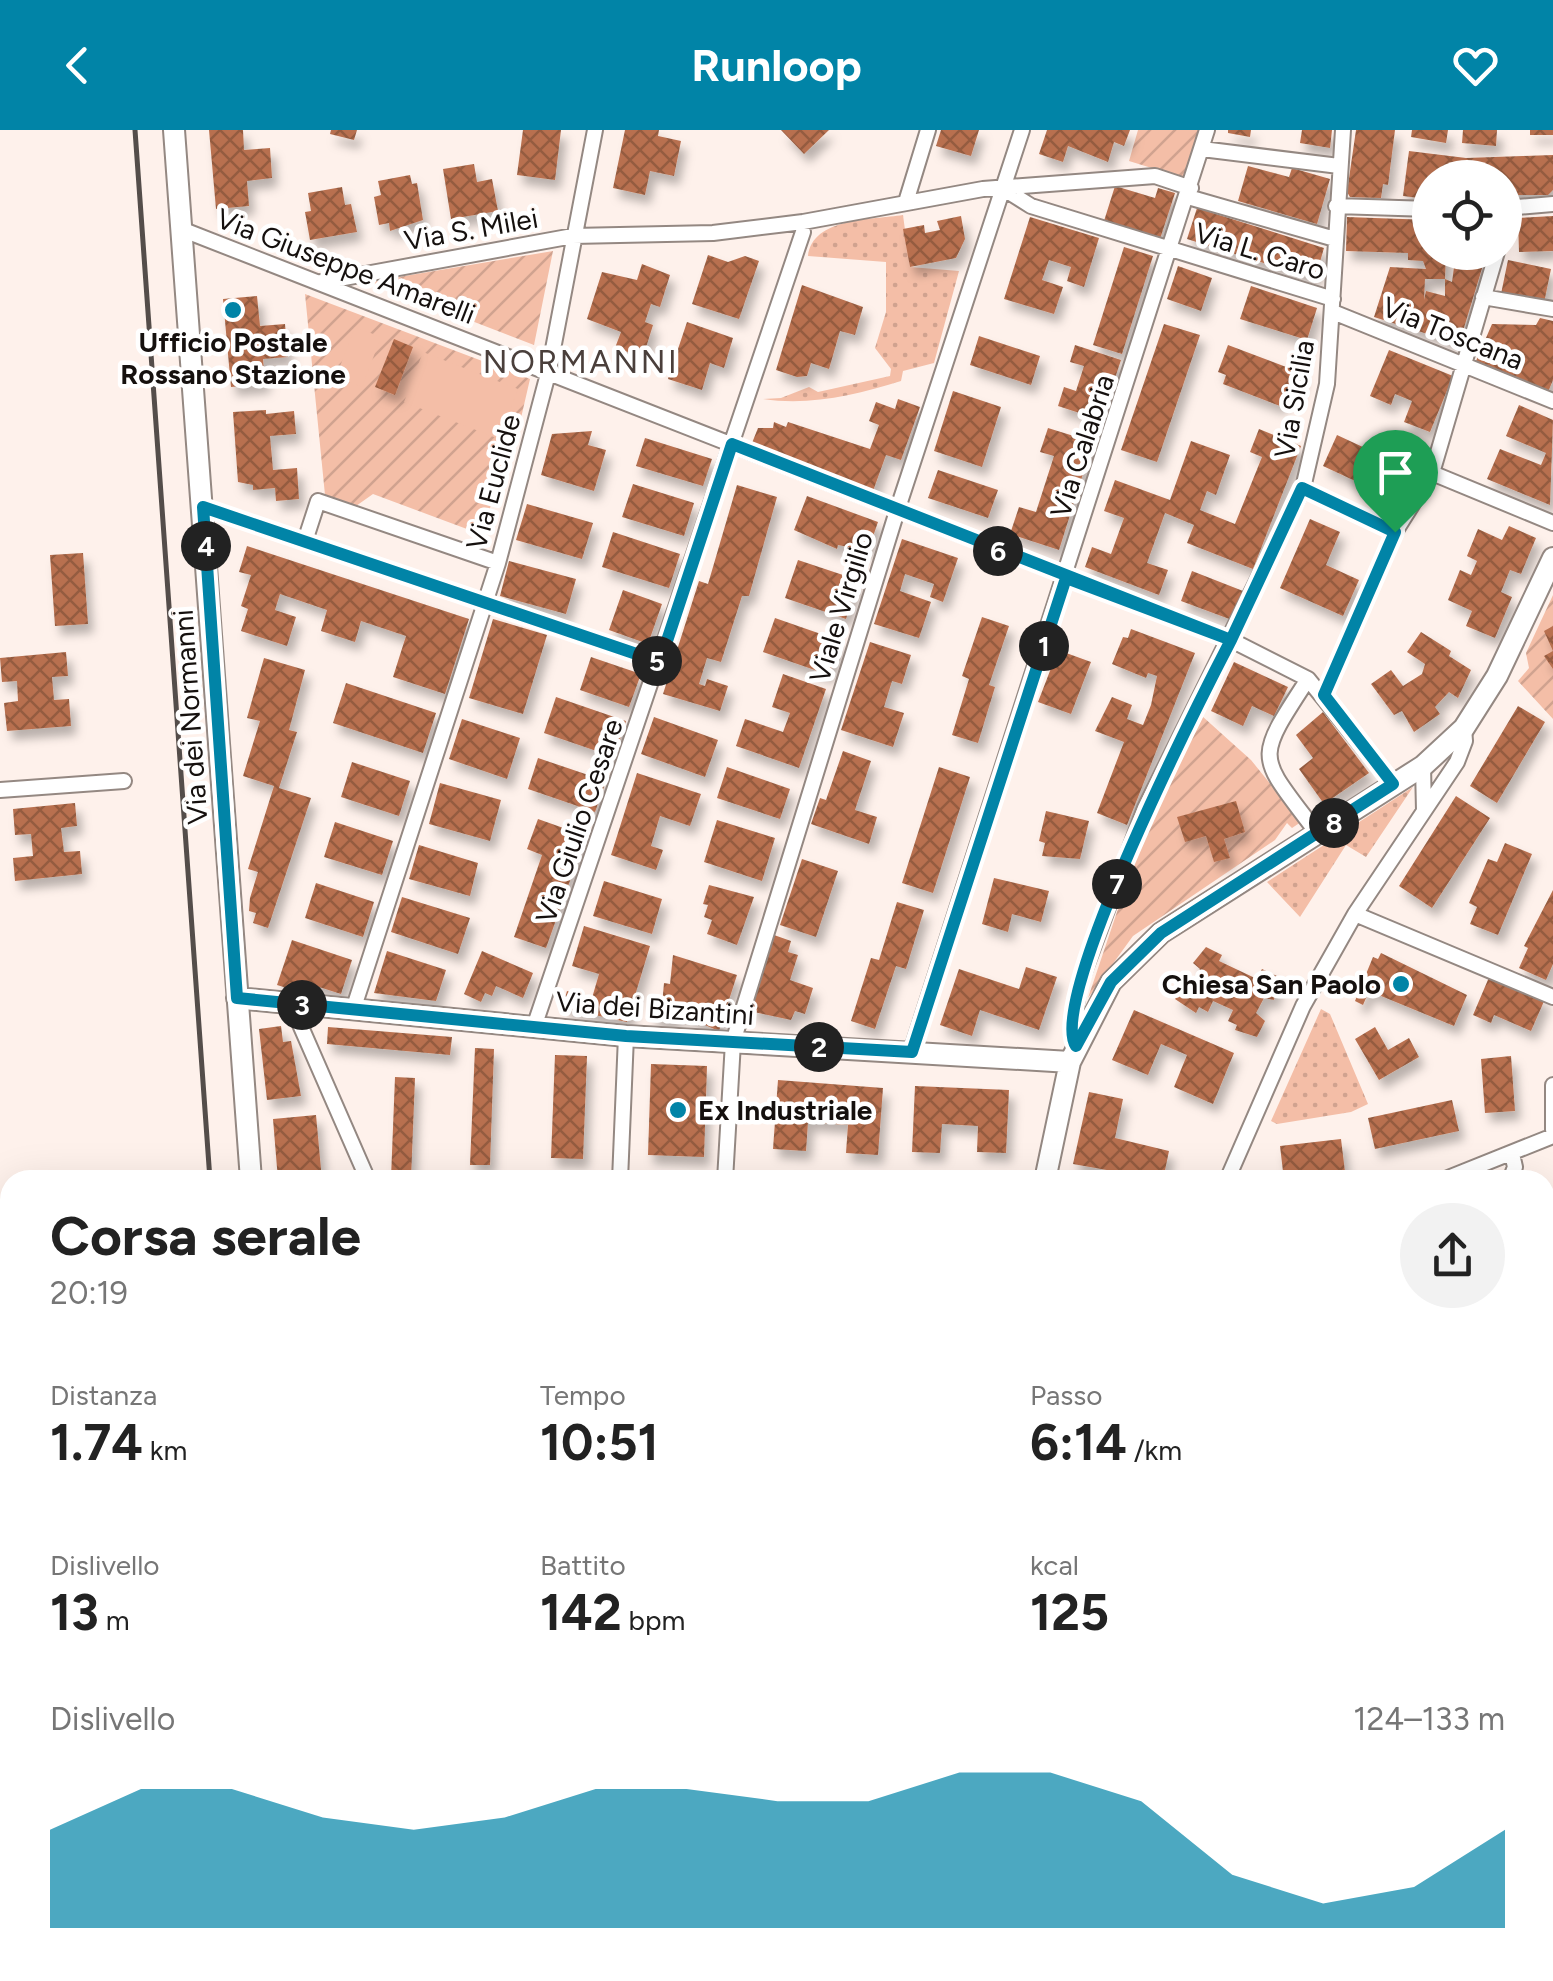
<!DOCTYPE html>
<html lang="it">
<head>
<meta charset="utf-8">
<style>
	:root { --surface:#fff; --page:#f2f2f2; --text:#222; --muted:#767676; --accent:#0184a7 }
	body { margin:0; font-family:Figtree,sans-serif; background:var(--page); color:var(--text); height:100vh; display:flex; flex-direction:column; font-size:38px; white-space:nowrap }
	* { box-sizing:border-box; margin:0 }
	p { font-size:32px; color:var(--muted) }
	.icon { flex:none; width:55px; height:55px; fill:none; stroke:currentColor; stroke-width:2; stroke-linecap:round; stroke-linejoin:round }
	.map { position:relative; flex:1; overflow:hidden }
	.panel { position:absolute; left:0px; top:1040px; width:1555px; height:812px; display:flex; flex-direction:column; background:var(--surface); border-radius:30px 30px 0 0; box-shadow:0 10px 40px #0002 }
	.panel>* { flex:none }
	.fabs { position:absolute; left:1412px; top:30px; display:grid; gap:20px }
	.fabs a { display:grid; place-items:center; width:110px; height:110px; border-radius:50%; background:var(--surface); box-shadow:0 10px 40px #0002; font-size:50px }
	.pin { position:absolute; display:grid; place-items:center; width:85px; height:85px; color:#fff; margin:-102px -42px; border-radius:50% 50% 50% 0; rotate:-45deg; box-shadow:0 0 10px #0007 }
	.pin .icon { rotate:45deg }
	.km { position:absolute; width:50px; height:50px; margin:-25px; border-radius:50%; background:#222; color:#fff; font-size:28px; line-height:50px; text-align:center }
	.round { display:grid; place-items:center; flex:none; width:105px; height:105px; border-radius:52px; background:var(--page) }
	.overview { display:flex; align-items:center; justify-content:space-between; height:170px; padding:0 50px }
	h1 { font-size:55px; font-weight:700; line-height:75px }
	.figures { display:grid; grid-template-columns:repeat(3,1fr); gap:15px; height:170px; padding:10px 50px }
	.figures div { display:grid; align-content:center }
	.figures b { font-size:50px; font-weight:700 }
	.figures small { font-size:28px; font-weight:400 }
	.figures p { font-size:28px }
	.chart { height:280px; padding:20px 50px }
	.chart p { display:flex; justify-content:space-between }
	.chart svg { width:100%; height:180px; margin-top:10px; fill:var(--accent); opacity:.7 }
	header { display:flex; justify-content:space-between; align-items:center; height:130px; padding:0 50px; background:var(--accent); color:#fff; font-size:45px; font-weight:700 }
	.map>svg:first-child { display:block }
</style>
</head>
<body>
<header><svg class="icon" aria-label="back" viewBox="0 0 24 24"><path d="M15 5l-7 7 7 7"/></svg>Runloop<svg class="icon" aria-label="heart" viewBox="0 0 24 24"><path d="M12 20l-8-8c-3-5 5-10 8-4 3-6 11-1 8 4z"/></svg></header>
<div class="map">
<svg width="1553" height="1851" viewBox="0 0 1553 1851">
	<defs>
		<pattern id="grass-dots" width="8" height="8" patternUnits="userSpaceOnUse" patternTransform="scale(2.5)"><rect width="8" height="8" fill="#f4bea7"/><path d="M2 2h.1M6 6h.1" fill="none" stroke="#d0a28f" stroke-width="1.8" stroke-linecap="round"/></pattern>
		<pattern id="garden-furrows" width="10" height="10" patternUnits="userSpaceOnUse" patternTransform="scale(2.5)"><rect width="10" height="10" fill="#f4bea7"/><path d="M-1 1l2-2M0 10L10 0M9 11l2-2" fill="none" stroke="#d0a28f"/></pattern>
		<pattern id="building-cross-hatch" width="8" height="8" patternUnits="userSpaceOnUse" patternTransform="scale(2.5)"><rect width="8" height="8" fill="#b8704f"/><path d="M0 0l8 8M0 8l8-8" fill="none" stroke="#945b40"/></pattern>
		<filter id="shadow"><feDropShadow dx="5.5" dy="9" stdDeviation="5" flood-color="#0004"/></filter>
	</defs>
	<rect width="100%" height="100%" fill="#fef1eb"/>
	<path fill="url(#grass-dots)" d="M903 85 910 137 959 141 934 233 903 241 901 251C856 265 810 276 763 269L781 268 809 257 818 262 890 246 891 239 875 218 886 182V132L808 126C813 87 872 90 903 85Z
		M1413 657 1366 727 1346 715 1300 787 1267 752Z
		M1321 879 1330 884 1368 974 1351 982 1277 994 1271 991Z"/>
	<path fill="url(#garden-furrows)" d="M1138 0H1199L1184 48 1129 31Z
		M553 121 534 215 371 152 381 150Z
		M305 164 530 249 509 340 499 344 483 405 373 364 356 376 325 365Z
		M1553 465V589L1518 551 1529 538 1526 523Z
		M1202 586 1251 630 1301 692 1292 698 1287 693 1275 710 1133 806 1088 868 1151 681Z"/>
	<path fill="#f4bea7" d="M355 197 381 207 362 257 336 247Z
		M423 222 518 259 499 309 404 272Z
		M426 1842 512 1843 513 1851H422Z"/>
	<path fill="url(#building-cross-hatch)" filter="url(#shadow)" d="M209 0H243L244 20 270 18 272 48 247 51 249 76 216 79Z
		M331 0H357L354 10 330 4Z
		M523 0H561L555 50 517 45Z
		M625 0H659L658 6 681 11 674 46 650 41 645 65 613 58Z
		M781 0H829L804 24Z
		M941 0H979L971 26 936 16Z
		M1047 0H1130L1124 16 1114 12 1108 32 1068 16 1063 32 1039 24Z
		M1228 0H1251L1250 7 1228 3Z
		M1302 0H1332L1330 18 1300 13Z
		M1356 0H1395L1388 55 1383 54 1381 68 1350 67 1347 62Z
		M1412 0H1448L1446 13 1411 7Z
		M1463 0H1497L1496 16 1462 13Z
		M1530 0H1553V5H1530Z
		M1409 21 1466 28 1553 25V60L1548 65H1505V48H1430L1427 69 1403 66Z
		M474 34 477 52 492 49 498 81 451 89 443 39Z
		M1248 36 1289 47 1292 38 1330 49 1317 94 1238 71Z
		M410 45 412 54 417 53 423 90 390 101 389 93 379 95 374 67 381 65 378 51Z
		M1115 56 1155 68 1158 58 1175 63 1160 109 1104 91Z
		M342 57 345 75 351 74 357 102 310 110 305 82 311 81 308 63Z
		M1197 78 1324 118 1315 149 1187 109Z
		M961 86 965 109 956 128 910 137 903 99 924 95 925 103 940 100 937 91Z
		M1553 86V121L1519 122 1518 88Z
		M1030 87 1099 108 1084 157 1067 151 1071 137 1049 130 1042 150 1063 157 1054 184 1004 169Z
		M1347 87 1430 90V122H1446L1445 149H1425L1424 170 1426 161 1445 166V149L1452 152 1454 137 1460 139 1463 132 1455 127V122H1487L1459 214 1374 187 1390 137 1426 139 1423 131 1408 130V123L1346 121Z
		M1124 117 1153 126 1122 224 1093 215Z
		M708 125 728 132 745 126 759 131 739 189 692 174Z
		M1508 130 1551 139 1544 173 1501 164Z
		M642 134 670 145 660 177 651 174 645 192 653 195 644 224 638 225 615 218 621 202 587 189 602 142 637 150Z
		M1178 136 1212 148 1201 181 1167 169Z
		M802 155 863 177 855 205 840 201 829 239 811 233 807 246 797 247 776 240Z
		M1251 156 1317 178 1307 210 1240 189Z
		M257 166 260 196 285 194 288 227 263 229 265 254 231 257 223 169Z
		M1540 188 1553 191V250L1548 262 1476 231 1492 194 1536 195Z
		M687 192 733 208 724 238 710 233 702 260 668 249Z
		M1164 194 1200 205 1157 332 1121 320Z
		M979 206 1040 226 1031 255 970 235Z
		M394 209 413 217 395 265 375 257Z
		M1075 215 1121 230 1101 290 1058 276 1064 257 1076 261 1084 236 1070 232Z
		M1228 215 1302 243 1293 267 1285 264 1280 276 1223 254 1226 245 1218 242Z
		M1389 220 1453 246 1430 302 1404 292 1412 271 1395 264 1391 275 1370 266Z
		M953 261 1001 277 982 337 934 321Z
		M898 269 920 277 901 330 886 325 873 361 752 313 758 298H773L774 292 786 297 788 292 870 319 879 295 869 291 876 272 895 279Z
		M1519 275 1553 290 1550 375 1487 349 1500 319 1541 335 1546 323 1506 306Z
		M266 280V284L294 281 296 304 270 306 273 340 297 338 299 369 276 371 275 358 253 360V355L238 352 233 282Z
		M1048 298 1093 312 1059 420 1010 404 1019 377 1036 382 1054 326 1040 322Z
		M1259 299 1301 316 1253 439 1187 413 1194 395 1165 383 1147 433 1168 440 1159 465 1085 437 1092 417 1111 424 1124 388 1104 381 1115 350 1170 370 1191 311 1230 325 1216 365 1207 361 1200 380 1235 394 1262 327 1250 322Z
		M592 301 588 315 606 320 594 361 541 345 552 304Z
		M1337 305 1408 338 1394 369 1323 336Z
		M645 308 712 329 703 356 636 336Z
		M938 340 998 360 988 388 928 368Z
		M633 354 694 373 684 406 622 387Z
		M737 355 777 367 749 466H742L721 532 707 528 699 554 705 556 707 549 728 556 720 581 663 564 699 451 708 454Z
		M807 366 878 392 868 421 838 415 837 419 794 400Z
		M527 374 593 393 582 429 516 410Z
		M1310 389 1340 402 1326 435 1359 450 1343 486 1280 458Z
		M1509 396 1536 408 1521 444 1510 440 1501 462 1512 467 1495 508 1466 496 1472 481 1448 470 1460 440 1471 445 1477 431 1467 426 1478 399 1502 410Z
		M613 402 680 424 669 458 602 437Z
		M902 409 958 428 943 472 930 467 934 454 905 444 900 461 931 472 919 508 874 494Z
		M247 416 469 489 445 564 393 547 406 506 361 491 355 512 321 501 327 480 280 464 275 480 296 487 287 516 241 501 248 479 241 476 251 445 239 442Z
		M83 423 88 494 55 496 50 425Z
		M798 430 858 450 846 489 785 468Z
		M509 431 576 449 566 484 500 466Z
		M1192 441 1243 461 1232 490 1181 471Z
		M623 460 662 474 648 514 609 500Z
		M982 487 1009 496 989 555 995 557 978 613 952 605 969 549 962 546Z
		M775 488 841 511 829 545 763 522Z
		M493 489 547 505 523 584 469 568Z
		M1553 496V539L1544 526 1553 521 1544 501Z
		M1131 499 1195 523 1127 695 1097 683 1124 612 1095 601 1112 567 1132 575 1127 589 1143 595 1151 575 1157 546 1148 543 1146 548 1112 534 1123 507 1128 508Z
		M1421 502 1451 521 1449 526 1471 540 1458 568 1449 562 1435 577 1440 584 1414 602 1402 581 1394 585 1371 554 1391 540 1403 556 1422 544 1425 534 1407 522Z
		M870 512 911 525 902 554 892 551 884 577 904 583 893 617 841 600Z
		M1058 520 1091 532 1071 584 1038 572Z
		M66 522 68 546 52 547 54 570 69 569 71 596 7 601 4 573 18 571 17 551 2 552 0 528Z
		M591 527 641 544 629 577 580 560Z
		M264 528 305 540 289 600 297 602 279 658 311 668 268 798 253 793 256 783 249 781 250 768 258 742 248 739 274 656 243 646 260 591 247 588Z
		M1234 532 1288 557 1274 586 1252 576 1243 596 1211 581Z
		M783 544 826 559 799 638 736 616 745 589 783 602 790 583 772 577Z
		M346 553 436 583 423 623 333 593Z
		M556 567 626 591 614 627 544 603Z
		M1518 576 1545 592 1497 673 1470 656Z
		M1323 582 1369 643 1324 674 1299 639 1313 628 1296 605Z
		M654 587 718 610 705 647 641 624Z
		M462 589 520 608 507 649 449 629Z
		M843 621 871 631 855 680 877 687 869 714 811 694 820 668 826 670Z
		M538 628 606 651 595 682 528 659Z
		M352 632 410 651 399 686 341 667Z
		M727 637 790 659 780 689 717 668Z
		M939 637 970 647 933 763 902 753Z
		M637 643 701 664 690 696 660 686 651 716 663 720 656 740 611 725Z
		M440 653 501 670 490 711 429 694Z
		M1456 666 1490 688 1432 778 1399 756Z
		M1236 671 1245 702 1224 709 1230 728 1214 732 1206 706 1185 712 1177 687Z
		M75 673 77 696 61 698 64 722 80 721 82 744 15 751 13 728 33 726 31 704 15 705 13 679Z
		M1046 681 1089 691 1080 729 1042 726 1045 713 1039 711Z
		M538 689 586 706 546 818 514 807 542 725 527 719Z
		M717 690 775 708 762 751 704 732Z
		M335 692 393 711 382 745 324 727Z
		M1505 713 1532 724 1498 805 1470 794 1477 777 1469 773 1488 729 1497 732Z
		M419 715 478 733 470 766 409 749Z
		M802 729 838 741 816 807 780 795Z
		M994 748 1049 761 1041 792 1012 784 1008 802 982 794Z
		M604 751 662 769 652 804 593 786Z
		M316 753 374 772 363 807 305 788Z
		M709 755 754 767 737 815 707 804 712 790 704 787 708 775 703 774Z
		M1553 760V834L1546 850 1519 838 1528 818 1524 816Z
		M402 767 470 788 458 824 391 802Z
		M897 772 924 780 906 839 896 836 875 899 851 891 871 828 879 830Z
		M584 796 650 816 627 892 562 878 567 861 592 868 599 844 572 836Z
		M774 805 791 811 788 822 798 825 790 850 813 858 805 884 795 881 791 890 749 881Z
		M292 810 352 830 341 864 316 856 290 859 277 855Z
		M1206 817 1222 825 1219 831 1257 849 1262 839 1279 847 1274 870 1264 868 1256 883 1265 891 1257 907 1235 900 1237 895 1228 891 1233 880 1213 871 1208 882 1199 877 1196 883 1175 869 1182 854 1191 855 1200 839 1193 833Z
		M387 821 446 840 436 871 374 863Z
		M482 821 533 843 523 868 496 856 492 866 485 863 481 872 464 864Z
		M1381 823 1467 865 1454 896 1369 861 1363 875 1355 871 1373 827 1378 829Z
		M673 825 737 845 719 901 679 884 673 892 650 889 655 873 662 875 664 853 670 854Z
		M1026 837 1057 847 1039 900 980 880 972 906 940 895 959 839 1019 859Z
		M1490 845 1545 869 1531 901 1494 885 1491 893 1473 885Z
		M1134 880 1234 923 1213 974 1174 957 1187 925 1161 914 1148 945 1112 930Z
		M281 896 283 912 291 911 301 966 267 970 259 899Z
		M328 897 452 907 450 925 327 914Z
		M1375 897 1388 920 1409 908 1419 927 1379 950 1355 909Z
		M475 918 494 919 490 1035H470Z
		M555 925 587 926 583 1029 551 1028Z
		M1511 926 1515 981 1485 983 1481 929Z
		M651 934 707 936 704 1027 648 1025Z
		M395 947 415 948 411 1049 391 1048Z
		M778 950 883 958 878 1025 846 1023 848 995 808 992 806 1021 773 1019Z
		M915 956 1009 960 1006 1023 977 1022 978 996 942 994 940 1023 912 1022Z
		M1089 962 1123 969 1115 1008 1169 1021 1163 1050 1073 1034Z
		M1452 970 1459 1001 1375 1019 1368 988Z
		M316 985 322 1050H278L273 989Z
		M1341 1009 1346 1050H1284L1280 1016Z
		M1545 1142 1553 1146 1545 1177Z"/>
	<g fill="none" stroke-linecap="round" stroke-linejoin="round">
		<defs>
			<path id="street" d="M1202 19 1339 36
				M1004 59 1031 76 1333 169
				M1188 67 1335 109
				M906 72 928 0
				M1336 76 1430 79
				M1505 78 1553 74
				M181 99 1231 510 1308 549 1393 654
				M322 152 573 106 713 103 803 92 983 59 1155 46 1191 58
				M1483 167 1553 179
				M1333 182 1553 271
				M1432 343 1553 393
				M1303 358 1395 402
				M203 377 659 532
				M305 411 318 371 498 433
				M1308 549C1253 633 1258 624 1317 703
				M1324 565 1395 402 1432 343 1497 122
				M1423 636 1424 681
				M0 660 124 651
				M1355 784 1553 867
				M291 874 368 1050
				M353 880 498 433 549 240 595 0
				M534 897 803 102
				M1076 915 1072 901 1079 855 1145 678 1303 358 1327 254 1343 0
				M911 922 1207 0
				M1553 955V1000
				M620 1050 626 906
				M725 1050 733 912 897 381 1022 0
				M1227 1050 1303 876 1355 784 1457 632 1465 611 1464 598
				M1443 1050 1553 1006
				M1510 1050 1515 1037 1512 1024
				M1545 1131 1553 1135
				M732 1842V1851
				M864 1842 912 1851
				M405 1851 408 1842"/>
			<path id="secondary" d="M174 0 251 1050
				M237 868 626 906 1070 932
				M1045 1050 1070 932 1111 852 1161 803 1423 636 1464 598 1497 546 1553 428
				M0 1400 10 1399
				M1021 1842 1022 1851"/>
		</defs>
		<use href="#street" stroke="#948882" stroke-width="18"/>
		<use href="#secondary" stroke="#948882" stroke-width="24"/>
		<use href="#street" stroke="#fff" stroke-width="14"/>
		<use href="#secondary" stroke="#fff" stroke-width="20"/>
		<path stroke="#544d4a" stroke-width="5" d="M135 0 210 1050
			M268 1842 269 1851"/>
	</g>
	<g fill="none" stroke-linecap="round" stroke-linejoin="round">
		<defs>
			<path id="route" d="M1395 402 1302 358 1231 510 1066 448 912 922 626 906 237 868 203 377 660 532 732 314 1231 510C1203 564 1045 873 1076 916L1111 852 1161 803 1393 654 1324 565 1395 402"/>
		</defs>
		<use href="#route" stroke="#fff" stroke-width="20"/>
		<use href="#route" stroke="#0184a7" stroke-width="12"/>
	</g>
	<g fill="#0184a7" stroke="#fff" stroke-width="4">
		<circle cx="233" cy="180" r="10"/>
		<circle cx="1401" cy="854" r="10"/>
		<circle cx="678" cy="980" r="10"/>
	</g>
	<g text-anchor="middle" stroke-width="9" stroke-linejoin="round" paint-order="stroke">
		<g font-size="28" fill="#15100e" stroke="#fff">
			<text transform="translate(471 99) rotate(-10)" y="10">Via S. Milei</text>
			<text transform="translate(1260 121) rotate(17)" y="10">Via L. Caro</text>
			<text transform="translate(346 136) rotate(21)" y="10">Via Giuseppe Amarelli</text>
			<text transform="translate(1453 203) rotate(22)" y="10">Via Toscana</text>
			<text transform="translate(1294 269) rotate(-80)" y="10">Via Sicilia</text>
			<text transform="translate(1082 316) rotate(-72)" y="10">Via Calabria</text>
			<text transform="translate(493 352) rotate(-75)" y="10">Via Euclide</text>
			<text transform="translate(841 477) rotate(-73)" y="10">Viale Virgilio</text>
			<text transform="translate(190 587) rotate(-94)" y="10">Via dei Normanni</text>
			<text transform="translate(579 691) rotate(-71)" y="10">Via Giulio Cesare</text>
			<text transform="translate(655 878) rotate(4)" y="10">Via dei Bizantini</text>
		</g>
		<g font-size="28" font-weight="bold" fill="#15100e" stroke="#fff">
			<text x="233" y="222">Ufficio Postale<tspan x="233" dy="32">Rossano Stazione</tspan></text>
			<text x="1381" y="864" text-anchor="end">Chiesa San Paolo</text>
			<text x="698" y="990" text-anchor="start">Ex Industriale</text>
		</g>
		<g font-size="32" letter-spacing="2.5" fill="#4a3f3b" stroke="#fff">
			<text x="581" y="243">NORMANNI</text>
		</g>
	</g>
</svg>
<div class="fabs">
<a><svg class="icon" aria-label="locate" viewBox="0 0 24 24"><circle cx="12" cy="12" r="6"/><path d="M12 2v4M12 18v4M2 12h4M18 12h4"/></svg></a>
</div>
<div class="pin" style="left:1395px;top:402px;background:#1e9e55"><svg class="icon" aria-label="arrive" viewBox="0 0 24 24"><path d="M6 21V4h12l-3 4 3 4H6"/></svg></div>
<b class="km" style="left:1044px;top:516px">1</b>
<b class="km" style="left:819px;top:917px">2</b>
<b class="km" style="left:302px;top:875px">3</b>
<b class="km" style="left:206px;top:416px">4</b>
<b class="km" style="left:657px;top:531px">5</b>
<b class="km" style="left:998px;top:421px">6</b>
<b class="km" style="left:1117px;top:754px">7</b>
<b class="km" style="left:1334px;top:693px">8</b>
<section class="panel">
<div class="overview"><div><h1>Corsa serale</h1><p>20:19</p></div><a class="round"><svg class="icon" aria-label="share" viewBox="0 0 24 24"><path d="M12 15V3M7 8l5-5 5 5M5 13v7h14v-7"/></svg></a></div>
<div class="figures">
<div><p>Distanza</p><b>1.74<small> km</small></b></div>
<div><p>Tempo</p><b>10:51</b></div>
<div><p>Passo</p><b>6:14<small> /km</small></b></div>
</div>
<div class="figures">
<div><p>Dislivello</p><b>13<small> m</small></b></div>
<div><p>Battito</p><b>142<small> bpm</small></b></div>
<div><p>kcal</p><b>125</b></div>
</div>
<div class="chart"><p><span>Dislivello</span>124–133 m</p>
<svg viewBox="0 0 160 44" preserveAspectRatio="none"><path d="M0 44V20L10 10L20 10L30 17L40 20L50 17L60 10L70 10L80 13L90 13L100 6L110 6L120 13L130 31L140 38L150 34L160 20V44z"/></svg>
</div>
</section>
</div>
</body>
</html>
